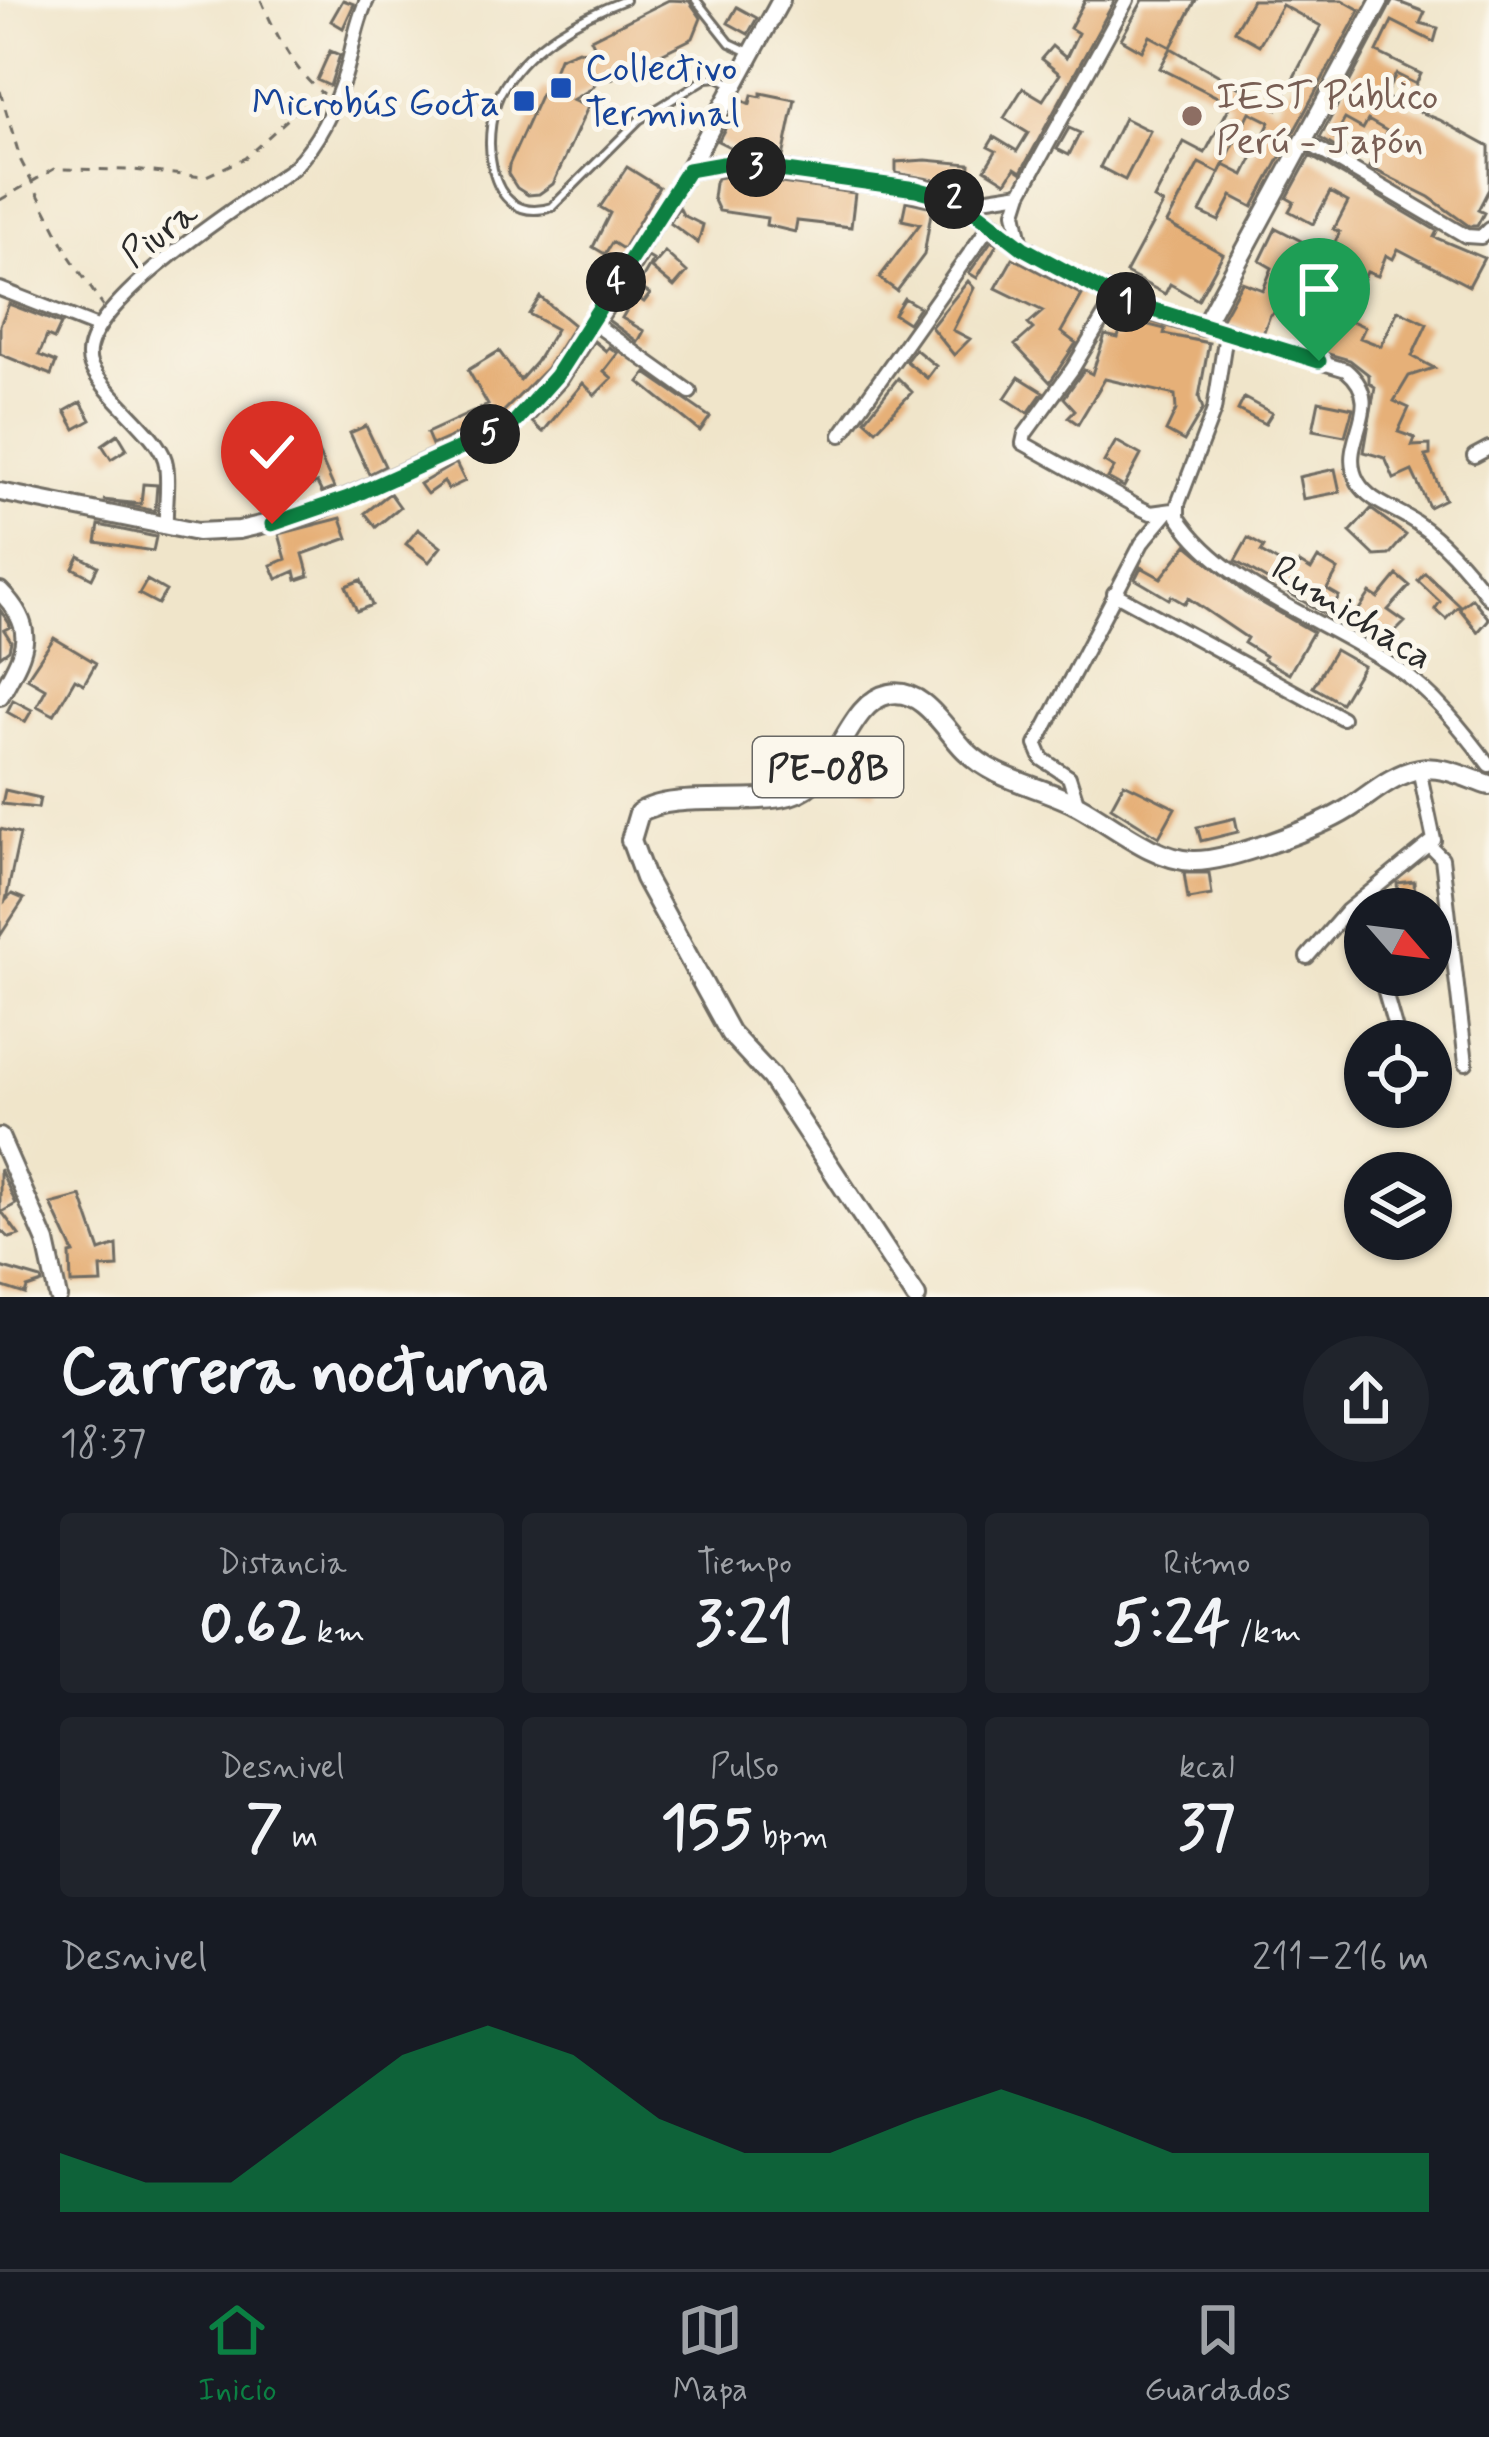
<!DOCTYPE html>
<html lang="es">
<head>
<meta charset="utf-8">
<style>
	:root { --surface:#171b24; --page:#20242c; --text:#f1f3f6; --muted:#9ea1a6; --line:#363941; --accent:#0b8043 }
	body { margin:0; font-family:Mynerve,sans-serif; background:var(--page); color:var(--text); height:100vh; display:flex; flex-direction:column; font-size:45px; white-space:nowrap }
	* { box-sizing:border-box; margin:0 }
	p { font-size:39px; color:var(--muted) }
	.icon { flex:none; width:66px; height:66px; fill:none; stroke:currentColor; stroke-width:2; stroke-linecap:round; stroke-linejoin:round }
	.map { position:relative; height:1297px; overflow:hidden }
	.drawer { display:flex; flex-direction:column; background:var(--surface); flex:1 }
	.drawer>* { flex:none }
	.needle { width:78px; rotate:118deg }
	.buttons { position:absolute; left:1344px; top:888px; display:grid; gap:24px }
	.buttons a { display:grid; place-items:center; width:108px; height:108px; border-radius:50%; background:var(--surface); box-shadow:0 3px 9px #0004; font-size:60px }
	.pin { position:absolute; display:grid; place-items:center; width:102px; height:102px; color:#fff; margin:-123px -51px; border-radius:50% 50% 50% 0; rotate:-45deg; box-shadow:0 0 12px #0007 }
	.pin .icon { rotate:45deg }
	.km { position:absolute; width:60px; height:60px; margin:-30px; border-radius:50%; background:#222; color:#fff; font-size:33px; line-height:60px; text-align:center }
	.round { display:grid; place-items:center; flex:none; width:126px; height:126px; border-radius:63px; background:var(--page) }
	.headline { display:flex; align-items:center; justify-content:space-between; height:204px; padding:0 60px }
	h1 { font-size:66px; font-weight:700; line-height:90px }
	.metrics { display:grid; grid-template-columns:repeat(3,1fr); gap:18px; height:204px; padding:12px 60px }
	.metrics div { display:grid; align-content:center; border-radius:12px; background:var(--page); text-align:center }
	.metrics b { font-size:60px; font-weight:700 }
	.metrics small { font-size:33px; font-weight:400 }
	.metrics p { font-size:33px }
	.chart { height:336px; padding:24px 60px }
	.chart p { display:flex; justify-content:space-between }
	.chart svg { width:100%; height:216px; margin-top:12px; fill:var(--accent); opacity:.7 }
	.dock { display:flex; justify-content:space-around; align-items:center; height:168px; border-top:3px solid var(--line); background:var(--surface); font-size:33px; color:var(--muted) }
	.dock a { display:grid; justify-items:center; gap:6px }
	.dock .on { color:var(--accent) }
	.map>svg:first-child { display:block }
</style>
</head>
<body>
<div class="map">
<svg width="1489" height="1297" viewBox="0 0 1489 1297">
	<rect width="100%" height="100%" fill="#fbf7ec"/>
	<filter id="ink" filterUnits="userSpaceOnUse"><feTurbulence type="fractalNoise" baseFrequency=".00833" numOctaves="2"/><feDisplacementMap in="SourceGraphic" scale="24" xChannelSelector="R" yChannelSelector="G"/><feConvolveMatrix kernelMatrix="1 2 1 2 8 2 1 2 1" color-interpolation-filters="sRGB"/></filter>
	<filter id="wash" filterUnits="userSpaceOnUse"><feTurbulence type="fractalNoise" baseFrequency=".004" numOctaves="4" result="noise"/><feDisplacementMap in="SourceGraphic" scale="48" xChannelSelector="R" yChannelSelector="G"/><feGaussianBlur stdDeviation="2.7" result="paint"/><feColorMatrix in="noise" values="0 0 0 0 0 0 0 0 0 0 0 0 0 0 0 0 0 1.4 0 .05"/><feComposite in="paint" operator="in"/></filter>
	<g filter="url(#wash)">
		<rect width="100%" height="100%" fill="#f0e5ca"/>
		<g id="blocks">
			<path fill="#e6b078" d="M343 0 354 4 343 28 331 21Z
				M669 0 689 1 701 18 693 38 611 79 606 69 591 89 572 100 588 107 553 184 539 194 528 195 517 188 508 174 509 165 544 87 556 93 554 71 559 58 578 50 599 56 591 39Z
				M1085 0H1115L1021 172 1015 168 1006 182 985 169 996 151 988 147 994 137 1017 151 1028 133 1004 118 1023 88 1043 100 1060 74 1041 59 1052 46 1066 58 1078 33 1070 28Z
				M1143 0H1196L1171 47 1150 36 1142 51 1121 39Z
				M1252 0H1342L1360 10 1253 207 1232 196 1219 221 1200 212 1224 165 1244 175 1270 122 1250 112 1219 173 1199 163 1167 223 1223 254 1198 300 1170 284 1165 294 1126 273 1163 204 1154 199 1184 142 1205 153 1231 104 1160 68 1171 48 1277 109 1321 26 1282 5 1259 45 1234 31Z
				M1393 0 1425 12 1420 23 1438 28 1434 42 1392 21 1377 52 1421 74 1416 84 1396 74 1384 97 1440 120 1489 147V189L1478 210 1484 213 1477 226H1469L1429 197 1369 167 1387 131 1368 120 1363 129 1345 119 1334 138 1343 144 1340 150 1320 138Z
				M737 7 757 18 748 34 728 23Z
				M330 51 340 55 330 86 317 80Z
				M761 93 795 100 783 157 738 151 718 141 741 100 750 104 752 95 761 97Z
				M1124 118 1150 131 1125 180 1100 167Z
				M1069 128 1080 133 1069 155 1057 149Z
				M1310 156 1437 231 1434 237 1484 258 1469 286 1398 249 1393 259 1386 255 1378 276 1367 272 1358 291 1336 281 1270 315 1263 334 1221 320 1242 282 1263 290 1272 268 1260 261 1276 228 1307 244 1285 290 1318 276 1340 232 1334 229 1348 202 1330 192 1313 224 1289 211 1294 202 1287 198Z
				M926 160 970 164 968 186 896 173V162Z
				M627 167 659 187 623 249 612 242 605 254 593 247 610 213 600 207Z
				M728 176 855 193 851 227 797 221 795 232 766 225 767 218 719 211 713 198 715 183 717 178Z
				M906 201 932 207 924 255 897 291 879 278 920 224 902 220Z
				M679 207 683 215 703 225 698 243 670 223Z
				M992 240 997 244 977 278 969 273Z
				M665 252 687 272 674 287 651 268Z
				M648 257 653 260 638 286 650 294 644 302 635 296 622 318 644 331 638 342 608 320Z
				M1013 258 1082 295 1061 332 1076 343 1050 382 1015 345 1033 329 1028 324 1043 311 996 288Z
				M968 281 974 288 953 330 970 339 954 355 931 327Z
				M540 297 574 325 547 368 500 415 432 445 427 433 488 405 468 370 499 351 520 380 536 362 556 329 529 314Z
				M904 298 919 307 908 323 894 314Z
				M9 304 61 324 54 339 47 336 39 355 56 362 51 375 0 354V325Z
				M1327 310 1365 327 1360 338 1381 346 1398 310 1427 324 1412 356 1434 368 1409 376 1394 401 1409 408 1398 432 1415 438 1412 446 1430 445V455L1425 456 1445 499 1429 507 1412 471 1394 479 1385 458 1364 452 1375 387 1369 383V375L1350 360 1311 349Z
				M1129 320 1165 329 1164 334 1209 343 1199 397 1203 409 1184 441 1166 431 1176 410 1175 395 1105 379 1078 424 1068 417 1075 410 1064 398 1084 370 1092 374 1105 335 1118 338 1122 323 1128 324Z
				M594 341 606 351 609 347 618 353 604 371 612 378 595 395 583 383 543 432 532 422 567 384Z
				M915 349 936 366 927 378 906 361Z
				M646 373 710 417 700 431 639 382Z
				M1019 377 1043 392 1028 413 1005 398Z
				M898 378 912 392 876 430 865 420Z
				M1244 398 1272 413 1265 424 1238 410Z
				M1319 401 1353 408 1345 436 1313 430Z
				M81 402 91 420 75 429 65 411Z
				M366 426 385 466 369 474 350 433Z
				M118 434 127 449 111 459 102 445Z
				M1116 441 1141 455 1124 487 1108 478 1114 468 1104 462Z
				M317 450 334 488 322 493 317 483 293 493 282 466Z
				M456 463 465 481 448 489 444 482 427 494 420 484Z
				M1335 469 1340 492 1303 499 1299 477Z
				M143 484 157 485 155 511 103 500 141 504Z
				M390 493 400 507 376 527 365 513Z
				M1371 509 1406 535 1389 555 1375 556 1350 532Z
				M341 518 348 538 303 554 309 576 297 580 295 571 277 579 271 565 286 559 279 534Z
				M99 525 156 537 153 551 96 542Z
				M418 529 441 547 429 562 406 544Z
				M1248 538 1264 547 1261 552 1295 572 1300 563 1311 570 1318 558 1338 570 1327 589 1339 596 1328 616 1235 561Z
				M1187 545 1245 593 1313 632 1289 674 1263 659 1265 656 1244 643 1247 638 1188 598 1185 604 1171 596 1169 599 1135 579 1141 567 1161 578Z
				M79 556 98 566 92 578 73 568Z
				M1425 573 1459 605 1446 619 1435 609 1440 602 1418 581Z
				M1397 575 1410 586 1388 610 1405 622 1382 645 1350 623 1370 593 1378 598Z
				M147 580 166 591 158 604 139 594Z
				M361 580 372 605 357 611 346 586Z
				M1472 598 1489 619 1478 632 1459 608Z
				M0 610 9 623 10 627 4 630 11 641 9 650 0 657Z
				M54 638 96 663 84 684 75 679 54 715 37 706 46 689 27 678Z
				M1335 650 1363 666 1341 703 1313 687Z
				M13 700 32 710 25 722 7 712Z
				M860 768 882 779 875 794 852 783Z
				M1124 783 1175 808 1159 837 1111 807Z
				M5 790 40 798 38 808 2 804Z
				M1235 818 1238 832 1201 841 1197 827Z
				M0 829 20 834 6 900 12 894 24 899 0 936Z
				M1184 873H1209L1212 895 1188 899Z
				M1414 881 1415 900 1399 902 1397 883Z
				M0 1169 16 1204 2 1212 19 1235 10 1238 0 1230Z
				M81 1196 100 1251 117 1245 118 1267 101 1268 102 1283 71 1284 70 1254 74 1253 51 1204Z
				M0 1267 41 1279 42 1283 27 1288 25 1294 0 1286Z"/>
		</g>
	</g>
	<g filter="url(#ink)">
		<use href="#blocks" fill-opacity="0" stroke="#706c63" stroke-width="3"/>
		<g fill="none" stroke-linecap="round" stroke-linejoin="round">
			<defs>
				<path id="service" d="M625 0C578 18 533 42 505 85 478 125 484 229 552 207L639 120 707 78 718 77 732 84
					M696 0 730 43 747 51"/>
				<path id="minor" d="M1306 142 1466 236 1481 237 1489 229
					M963 202 1021 193
					M1022 247 1015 212 1021 193 1127 0
					M0 289 97 327
					M1115 298 1073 368 1025 434 1023 443 1138 507 1151 513 1173 510
					M592 322 690 392
					M1203 327 1346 370C1390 407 1335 441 1358 482 1370 503 1398 509 1418 524 1446 543 1469 571 1489 598
					M1226 334 1214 410 1178 504V517C1225 589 1331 622 1399 670 1434 694 1464 731 1489 765
					M841 435 992 222
					M1474 456 1489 448
					M166 524C165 505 170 478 165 460 157 433 105 396 91 366 67 312 253 197 293 168 319 142 333 110 345 75 353 50 355 24 367 0
					M1114 593 1342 718
					M1078 805 1069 777 1042 759 1036 745 1142 543 1168 512
					M1430 846 1442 858 1466 1063
					M1307 957 1347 911 1434 840 1419 769
					M1380 975 1399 1041"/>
				<path id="secondary" d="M688 170 728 163 916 189 963 202 1023 248 1066 274 1145 310 1203 327 1380 0
					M0 492 197 532 239 530 312 513 513 423 557 376 688 170 781 0
					M0 591C40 631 24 652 0 696
					M0 1137 46 1242 58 1297"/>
				<path id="trunk" d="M916 1297 771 1077 730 1033 645 878 631 840 639 813C670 791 749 806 790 795 839 782 845 703 889 694 923 687 945 730 965 750 997 782 1041 785 1079 806 1112 824 1154 860 1193 861 1227 862 1318 828 1348 809 1370 795 1392 774 1419 769 1442 765 1467 778 1489 785"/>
			</defs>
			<use href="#service" stroke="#706c63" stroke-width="12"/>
			<use href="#minor" stroke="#706c63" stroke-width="18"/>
			<use href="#secondary" stroke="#706c63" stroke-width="22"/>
			<use href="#trunk" stroke="#706c63" stroke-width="24"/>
			<path stroke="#706c63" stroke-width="3" stroke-dasharray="9 9" stroke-linecap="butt" d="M261 0C275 32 294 72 323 94
				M0 91 21 161 70 257 103 306
				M0 200 54 169 133 170 204 177 245 158 299 109 320 105"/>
			<use href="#service" stroke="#fff" stroke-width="6"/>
			<use href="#minor" stroke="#fff" stroke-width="12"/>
			<use href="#secondary" stroke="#fff" stroke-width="16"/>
			<use href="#trunk" stroke="#fff" stroke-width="18"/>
		</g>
	</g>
	<g fill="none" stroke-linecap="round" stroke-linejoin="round" filter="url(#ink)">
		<defs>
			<path id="route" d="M272 524 348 498 513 424 556 376 688 170 728 163 916 189 963 202 1023 248 1115 298 1319 361"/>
		</defs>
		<use href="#route" stroke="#fff" stroke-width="24"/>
		<use href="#route" stroke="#0b8043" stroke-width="15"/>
	</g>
	<g fill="#1a4fb4" stroke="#fbf7ec" stroke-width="4.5">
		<rect x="549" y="76" width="24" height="24" rx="6"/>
		<rect x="512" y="89" width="24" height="24" rx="6"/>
	</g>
	<circle fill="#8d6e63" stroke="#fbf7ec" stroke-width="4.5" cx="1192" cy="116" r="12"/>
	<g text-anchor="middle" stroke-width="10" stroke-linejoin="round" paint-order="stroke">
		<rect fill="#fbf7ec" stroke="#696865" stroke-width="3" x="753" y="737" width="150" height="60" rx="9"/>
		<g font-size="36" font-weight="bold" fill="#2b2b2b">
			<text x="828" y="780">PE-08B</text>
		</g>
		<g font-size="39" fill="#164399" stroke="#fbf7ec" text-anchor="start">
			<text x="585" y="80">Collectivo<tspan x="585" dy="45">Terminal</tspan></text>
			<text x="500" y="115" text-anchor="end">Microbús Gocta</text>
		</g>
		<g font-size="39" fill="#785e54" stroke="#fbf7ec" text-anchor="start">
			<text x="1216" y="108">IEST Público<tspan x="1216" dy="45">Perú - Japón</tspan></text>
		</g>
		<g font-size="39" fill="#2b2b2b" stroke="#fbf7ec">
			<text transform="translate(158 232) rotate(-37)" y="14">Piura</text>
			<text transform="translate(1353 611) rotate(32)" y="14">Rumichaca</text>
		</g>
	</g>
</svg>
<div class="buttons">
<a><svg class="needle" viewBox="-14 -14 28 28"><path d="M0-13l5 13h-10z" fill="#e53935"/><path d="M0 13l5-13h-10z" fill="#9ea1a6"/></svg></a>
<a><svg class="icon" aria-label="locate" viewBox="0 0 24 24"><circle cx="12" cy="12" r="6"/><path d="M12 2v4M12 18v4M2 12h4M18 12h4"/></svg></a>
<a><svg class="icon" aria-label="layers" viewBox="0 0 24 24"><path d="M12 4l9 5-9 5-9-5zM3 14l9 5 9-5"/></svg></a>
</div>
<div class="pin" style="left:1319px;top:361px;background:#1e9e55"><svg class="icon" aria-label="arrive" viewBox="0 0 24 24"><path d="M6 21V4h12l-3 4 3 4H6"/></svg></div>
<div class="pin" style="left:272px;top:524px;background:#d93025"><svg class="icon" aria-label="check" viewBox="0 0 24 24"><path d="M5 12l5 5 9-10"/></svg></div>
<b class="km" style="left:1126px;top:302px">1</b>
<b class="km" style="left:954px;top:199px">2</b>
<b class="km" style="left:756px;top:167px">3</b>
<b class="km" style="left:616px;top:282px">4</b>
<b class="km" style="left:490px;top:434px">5</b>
</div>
<section class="drawer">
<div class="headline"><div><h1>Carrera nocturna</h1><p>18:37</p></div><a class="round"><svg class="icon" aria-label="share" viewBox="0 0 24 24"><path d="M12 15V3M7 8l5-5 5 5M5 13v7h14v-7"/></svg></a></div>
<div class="metrics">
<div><p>Distancia</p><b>0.62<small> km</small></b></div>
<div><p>Tiempo</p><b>3:21</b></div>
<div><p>Ritmo</p><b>5:24<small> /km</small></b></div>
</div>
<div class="metrics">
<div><p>Desnivel</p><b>7<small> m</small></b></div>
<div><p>Pulso</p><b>155<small> bpm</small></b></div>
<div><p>kcal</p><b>37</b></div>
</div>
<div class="chart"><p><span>Desnivel</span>211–216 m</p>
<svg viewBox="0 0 160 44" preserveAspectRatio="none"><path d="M0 44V32L10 38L20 38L30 25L40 12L50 6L60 12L70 25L80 32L90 32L100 25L110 19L120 25L130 32L140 32L150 32L160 32V44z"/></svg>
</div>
</section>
<nav class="dock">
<a class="on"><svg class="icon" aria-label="home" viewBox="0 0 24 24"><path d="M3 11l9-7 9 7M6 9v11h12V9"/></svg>Inicio</a>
<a><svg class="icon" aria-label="map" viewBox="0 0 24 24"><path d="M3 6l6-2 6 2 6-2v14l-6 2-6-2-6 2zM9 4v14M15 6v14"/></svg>Mapa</a>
<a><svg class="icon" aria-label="saved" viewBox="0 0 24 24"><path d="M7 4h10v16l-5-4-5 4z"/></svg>Guardados</a>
</nav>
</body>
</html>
